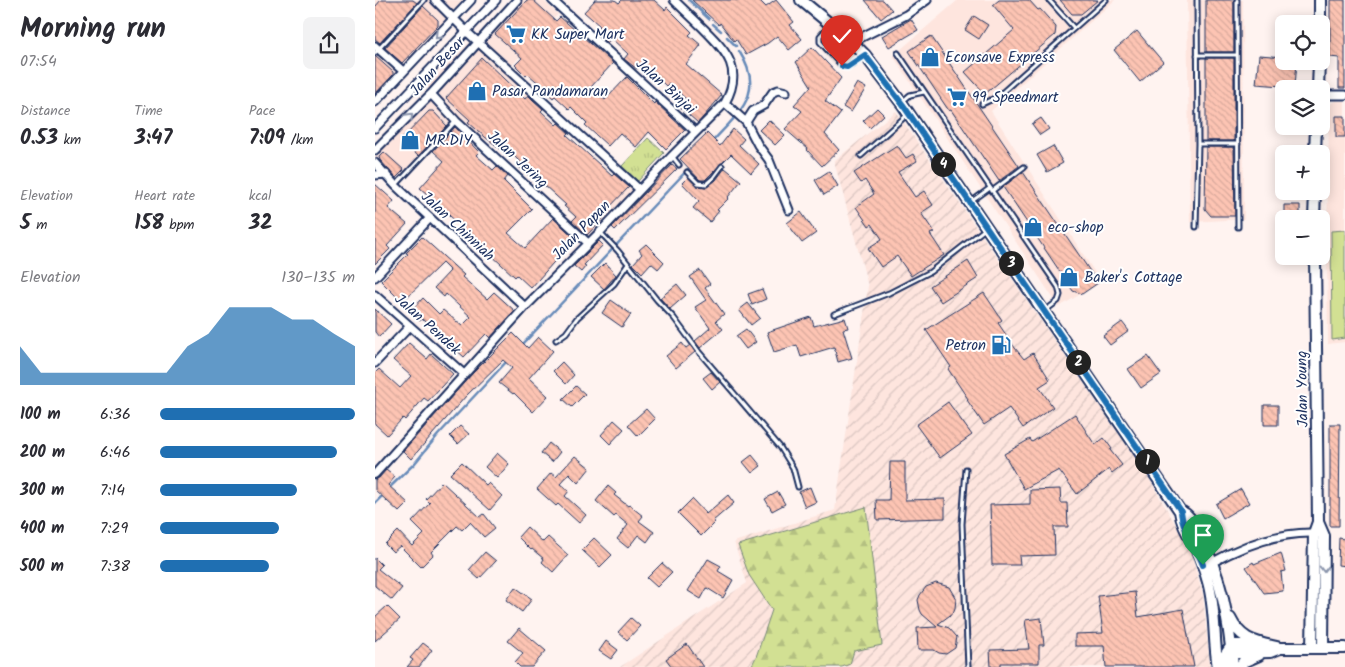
<!DOCTYPE html>
<html lang="en">
<head>
<meta charset="utf-8">
<style>
	:root { --surface:#fff; --page:#f2f2f3; --text:#2b2b33; --muted:#7c7c81; --accent:#1f6fb2 }
	body { margin:0; font-family:Kalam,sans-serif; background:var(--page); color:var(--text); height:100vh; display:flex; flex-direction:column; font-size:19px; white-space:nowrap }
	* { box-sizing:border-box; margin:0 }
	p { font-size:16px; color:var(--muted) }
	.icon { flex:none; width:28px; height:28px; fill:none; stroke:currentColor; stroke-width:2; stroke-linecap:round; stroke-linejoin:round }
	.map { position:relative; flex:1; overflow:hidden }
	.side { display:flex; flex-direction:column; background:var(--surface); width:375px }
	.side>* { flex:none }
	.controls { position:absolute; left:900px; top:15px; display:grid; gap:10px }
	.controls a { display:grid; place-items:center; width:55px; height:55px; border-radius:8px; background:var(--surface); box-shadow:0 2px 12px #0003; font-size:25px }
	.pin { position:absolute; display:grid; place-items:center; width:42px; height:42px; color:#fff; margin:-51px -21px; border-radius:50% 50% 50% 0; rotate:-45deg; box-shadow:0 0 5px #0007 }
	.pin .icon { rotate:45deg }
	.km { position:absolute; width:25px; height:25px; margin:-12px; border-radius:50%; background:#222; color:#fff; font-size:14px; line-height:25px; text-align:center }
	.round { display:grid; place-items:center; flex:none; width:52px; height:52px; border-radius:8px; background:var(--page) }
	.head { display:flex; align-items:center; justify-content:space-between; height:85px; padding:0 20px }
	h1 { font-size:28px; font-weight:700; line-height:38px }
	.metrics { display:grid; grid-template-columns:repeat(3,1fr); gap:8px; height:85px; padding:5px 20px }
	.metrics div { display:grid; align-content:center }
	.metrics b { font-size:21px; font-weight:700 }
	.metrics small { font-size:14px; font-weight:400 }
	.metrics p { font-size:14px }
	.chart { height:140px; padding:10px 20px }
	.chart p { display:flex; justify-content:space-between }
	.chart svg { width:100%; height:90px; margin-top:5px; fill:var(--accent); opacity:.7 }
	ul { padding:0 20px; list-style:none; font-size:16px }
	li { display:grid; grid-template-columns:80px 60px 1fr; align-items:center; height:38px }
	li i { height:12px; border-radius:6px; background:var(--accent) }
	main { display:flex; flex:1; min-height:0 }
	.map>svg:first-child { display:block }
</style>
</head>
<body>
<main>
<section class="side">
<div class="head"><div><h1>Morning run</h1><p>07:54</p></div><a class="round"><svg class="icon" aria-label="share" viewBox="0 0 24 24"><path d="M12 15V3M7 8l5-5 5 5M5 13v7h14v-7"/></svg></a></div>
<div class="metrics">
<div><p>Distance</p><b>0.53<small> km</small></b></div>
<div><p>Time</p><b>3:47</b></div>
<div><p>Pace</p><b>7:09<small> /km</small></b></div>
</div>
<div class="metrics">
<div><p>Elevation</p><b>5<small> m</small></b></div>
<div><p>Heart rate</p><b>158<small> bpm</small></b></div>
<div><p>kcal</p><b>32</b></div>
</div>
<div class="chart"><p><span>Elevation</span>130–135 m</p>
<svg viewBox="0 0 160 44" preserveAspectRatio="none"><path d="M0 44V25L10 38L20 38L30 38L40 38L50 38L60 38L70 38L80 25L90 19L100 6L110 6L120 6L130 12L140 12L150 19L160 25V44z"/></svg>
</div>
<ul>
<li><b>100 m</b>6:36<i style="width:100%"></i></li>
<li><b>200 m</b>6:46<i style="width:91%"></i></li>
<li><b>300 m</b>7:14<i style="width:70%"></i></li>
<li><b>400 m</b>7:29<i style="width:61%"></i></li>
<li><b>500 m</b>7:38<i style="width:56%"></i></li>
</ul>
</section>
<div class="map">
<svg width="970" height="667" viewBox="0 0 970 667">
	<defs>
		<pattern id="industrial-furrows" width="10" height="10" patternUnits="userSpaceOnUse" patternTransform="scale(1.25)"><rect width="10" height="10" fill="#fee5de"/><path d="M-1 1l2-2M0 10L10 0M9 11l2-2" fill="none" stroke="#d9c5c1"/></pattern>
		<pattern id="grass-tufts" width="24" height="20" patternUnits="userSpaceOnUse" patternTransform="scale(1.25)"><rect width="24" height="20" fill="#d2e093"/><path d="M3 7l-1-3M5 7V3M7 7l1-3M15 17l-1-3M17 17v-4M19 17l1-3" fill="none" stroke="#b4c081"/></pattern>
		<pattern id="forest-firs" width="22" height="20" patternUnits="userSpaceOnUse" patternTransform="scale(1.25)"><rect width="22" height="20" fill="#d2e093"/><path d="M5 1l3.5 6h-7zM16 11l3.5 6h-7z" fill="#b4c081"/></pattern>
		<pattern id="building-back-hatch" width="6" height="6" patternUnits="userSpaceOnUse" patternTransform="scale(1.25)"><rect width="6" height="6" fill="#fdc4b3"/><path d="M-1 5l2 2M0 0l6 6M5-1l2 2" fill="none" stroke="#d8a99c"/></pattern>
	</defs>
	<rect width="100%" height="100%" fill="#fff3f0"/>
	<filter id="ink" filterUnits="userSpaceOnUse"><feTurbulence type="fractalNoise" baseFrequency=".02" numOctaves="2"/><feDisplacementMap in="SourceGraphic" scale="10" xChannelSelector="R" yChannelSelector="G"/><feConvolveMatrix kernelMatrix="1 2 1 2 8 2 1 2 1" color-interpolation-filters="sRGB"/></filter>
	<g filter="url(#ink)">
		<path fill="#fee5de" d="M0 0H92L0 98V55L7 48 0 42Z
			M146 0H168L183 14 131 72 154 93 152 96 109 143 81 118 23 182 0 160V157L59 94 52 86 96 41 102 47Z
			M583 0H740L616 111 726 282 684 307 518 56Z
			M812 0H868L869 219 815 222Z
			M960 101H970V342L953 344 952 245 954 105Z
			M240 171 259 189 213 238 194 222Z"/>
		<path fill="url(#industrial-furrows)" d="M521 111 770 472 815 549 828 596 835 667H245L372 583 359 542 460 510 493 286 459 161Z"/>
		<path fill="url(#grass-tufts)" stroke="#768878" d="M273 138 289 153 263 181 247 166Z"/>
		<path fill="url(#forest-firs)" stroke="#768878" d="M491 507 507 645 479 651 475 664 467 667H376L381 657 397 610 374 575 363 545Z"/>
		<path fill="#d2e093" stroke="#768878" d="M970 230V338L957 340 956 231Z"/>
		<g fill="none" stroke-linecap="round" stroke-linejoin="round">
			<path stroke="#678bb9" stroke-width="2.5" d="M314 0 334 19
				M338 24 346 31
				M352 37 361 46
				M338 141C365 111 391 93 364 51
				M147 345 316 166
				M14 488 40 463 63 435 133 360
				M0 503 9 494"/>
		</g>
		<path fill="url(#building-back-hatch)" stroke="#1b2f5e" d="M6 0H38L42 3 5 43 0 39V7Z
			M152 0H158L181 21 185 17 238 63 216 87 230 100 252 77 279 104 280 102 310 130 291 149 274 132 261 147 245 133 233 146 210 125 212 123 196 107 194 109 180 96 178 98 167 88 168 87 153 74 151 76 140 65 147 58 120 34Z
			M220 0H240L244 3 247 0H279L290 10 292 7 317 32 314 35 326 45 311 64 347 95 323 123 304 106 311 99 294 83 291 86 280 75 278 77 264 65 262 69 249 59 253 54 236 38 232 43 220 32 225 26 209 12Z
			M317 0H384L391 7 401 0 419 22 415 25 427 39 414 50 402 36 393 43 371 55 361 39 359 41 345 23 344 25Z
			M490 0H508L517 10 506 19Z
			M624 0H654L663 10 665 9 681 27 680 35 610 94 590 72 639 30 618 5Z
			M685 0H723L706 14H697Z
			M831 0H859V52H831Z
			M955 0H970V88H964V58L955 57Z
			M48 6 63 20V25L27 63 10 48Z
			M599 16 613 25 604 39 590 30Z
			M536 19 543 30 514 47 507 36Z
			M762 31 788 62 765 82 739 50Z
			M556 36 644 166 624 181 576 110 574 111 534 51Z
			M437 47 466 78 450 101 466 113 450 134 464 150 447 166 432 150 433 149 410 129 427 111 419 105 436 86 421 62Z
			M884 55 909 57V61H922L920 87 881 84Z
			M0 56 18 72V75L0 94Z
			M107 58 150 99 153 95 158 100 168 109 166 111 181 125 183 123 194 133 192 135 237 176 239 174 254 187 230 212 232 214 212 235 197 221 201 217 189 206 191 205 159 176 157 178 144 167 147 164 130 147 127 150 110 137 93 122 95 120 71 98Z
			M831 58H859V141H831Z
			M482 83 491 88 476 112 468 107Z
			M502 108 509 115 495 128 488 121Z
			M54 111H58L72 126 43 156 26 140Z
			M961 116H970V137H961Z
			M666 118 674 129 665 135 657 124Z
			M394 120 410 135 400 145 384 130Z
			M80 127 104 152 101 155 118 170 122 166 133 176 129 181 157 209 133 233 150 248 178 218 200 238 156 288 142 275 140 277 100 240 99 242 86 231 89 229 74 215 75 214 45 188 69 161 58 151Z
			M358 129 369 139 364 145 384 164 376 173 356 154 330 180H325L305 159 332 133 345 146Z
			M522 145 531 158 538 154 542 161 523 172 540 197 549 191 558 205 546 213 559 232 555 234 569 255 536 276 522 256 506 267 493 248 507 239 497 224 494 226 481 207 499 194 490 180 486 183 479 173Z
			M678 146 688 163 672 172 662 155Z
			M831 147H859L860 216H836L830 209Z
			M9 152 29 170 21 178 5 160 4 157Z
			M297 165 302 169 240 230 237 227Z
			M350 168 366 181 353 197 354 198 342 210 344 211 335 222 318 208 324 201 307 183 313 177 322 186 332 187 341 180Z
			M454 171 463 186 449 195 440 180Z
			M648 172 723 283 707 294 698 291 628 187Z
			M0 184 19 201 13 208 32 224 12 246 15 249 0 264Z
			M909 205H925V219H909Z
			M426 212 441 233 427 243 412 223Z
			M47 237 89 275 87 277 112 299 119 292 140 311 115 338 111 334 89 357 47 319 45 321 35 312 48 298 64 314 68 310 87 326 96 317 71 294 69 297 59 288 75 271 67 263 27 302 6 281 33 254 31 253Z
			M224 241 228 245 209 265 211 266 206 272 199 266Z
			M271 244 289 262 283 269 276 263 267 273 258 264 267 254 264 250Z
			M593 261 603 278 566 302 555 286Z
			M230 263 241 275 229 289 216 277Z
			M325 270 335 284 330 288 349 314 341 321 348 329 325 348 320 341 335 328 320 307 331 300 315 277Z
			M302 284 311 295 295 309 285 298Z
			M387 289 391 299 377 305 373 294Z
			M609 293 627 320 623 323 640 348 649 359 658 353 675 380 664 387 678 407 648 428 634 408 609 425 592 400 593 399 573 369 576 367 551 330Z
			M236 300 256 314 247 327 227 313Z
			M373 303 385 318 376 325 364 310Z
			M0 309 16 324 4 337 0 332Z
			M436 317 439 326 470 318 473 328 468 329 477 358 463 362 459 347 426 357 422 345 399 352 392 332Z
			M747 322 754 331 735 345 728 336Z
			M371 329 381 342 371 349 361 336Z
			M138 333 153 348 163 337 178 351 154 378 173 396 158 412 139 393 138 394 124 383 137 368 128 360 91 396 36 459 28 451 97 374Z
			M34 343 52 359 56 354 78 374 53 401 49 398 30 420 28 418 12 435 0 424V373L4 369 25 388 36 376 18 360Z
			M307 343 311 348 315 345 320 352 301 368 291 356Z
			M773 356 786 374 766 388 753 369Z
			M187 362 199 375 191 384 178 371Z
			M336 372 345 382 337 389 328 378Z
			M201 386 210 394 197 407 188 399Z
			M573 402 597 435 565 458 541 425Z
			M889 405H903V425H889Z
			M271 409 280 419 263 436 253 425Z
			M700 414 720 445 729 438 737 449 735 450 747 465 737 473 734 469 702 494 684 470 649 489 629 454 655 439 657 442Z
			M239 420 249 429 235 444 226 435Z
			M955 424H965L964 526H955Z
			M85 426 94 434 83 444 75 436Z
			M174 443 185 452 177 462 166 453Z
			M122 453 134 464 122 478 110 467Z
			M377 455 386 466 377 473 368 462Z
			M200 456 215 468 203 483 194 474 185 484 194 491 190 496 211 515 204 523 183 504 181 506 162 489 176 473 181 477Z
			M87 462 111 485 113 483 127 496 115 510 75 474Z
			M515 462H530V500L570 499V518L502 520 501 500H514Z
			M11 470 20 477 13 485 33 503 24 512 0 490V479L4 478Z
			M67 482 105 517 109 514 120 528 109 537 95 522 87 530 82 526 56 552 58 555 46 567 25 546 18 552 10 544 23 531 37 546 49 534 37 522 55 503 51 499Z
			M233 486 241 493 239 495 253 506 254 505 268 516 264 521 279 532 272 542 263 535 253 548 242 539 253 525 241 515 239 517 221 501Z
			M435 487 441 502 430 507 424 492Z
			M685 489 686 503H692L693 527H679L680 555 644 556 645 565H617L615 505 655 504V490Z
			M866 489 874 503 848 518 841 504Z
			M403 492 410 504 397 511 390 499Z
			M353 495 359 503 338 521 340 522 326 536 303 513 317 499 331 514Z
			M152 527 168 542 173 537 193 555 178 572 167 562 169 559 157 549 156 550 143 537Z
			M219 538 237 555 225 567 207 550Z
			M964 538 970 539V566L963 565Z
			M110 552 121 561 104 579 94 570Z
			M906 553 911 571 906 572 908 591 889 593 871 567 878 562 879 564Z
			M0 558 7 565 3 569 27 588 17 600 0 586Z
			M333 559 346 566 343 571 358 580 348 598 332 588 326 599 313 591Z
			M287 563 297 572 282 587 272 578Z
			M561 583 574 587 581 599 580 608 578 613 563 624 574 628 582 637 580 648 571 654 564 653 559 650H543L542 628 562 627 547 614 545 610 543 600 545 595 551 587Z
			M140 587 157 599 147 612 131 600Z
			M760 592 763 617 808 609 819 667H731L729 646H700V634L728 633 723 596Z
			M12 606 25 619 0 641V617Z
			M256 618 265 626 252 640 243 632Z
			M666 618 669 645H664V663H626V667H616L615 650 654 649 650 620Z
			M144 628 171 651 157 667H145L140 662 148 653 133 641Z
			M231 641 243 650 236 659 224 651Z
			M48 643 57 650 44 667H32L38 660 35 658Z
			M312 644 328 667H297L291 659Z"/>
		<g fill="none" stroke-linecap="round" stroke-linejoin="round">
			<defs>
				<path id="service" d="M674 0 699 28
					M862 0 863 227
					M455 25 445 36V42L467 66 472 67 489 56
					M0 53 49 0
					M523 53 683 287 685 295 683 301 671 310
					M822 55H862
					M528 101 535 95 549 92
					M607 104 622 97 731 0
					M823 144H863
					M297 156 304 165
					M486 156 533 114
					M312 172 323 183 331 184 338 178 347 166
					M21 185 80 122
					M617 191 649 167
					M597 201 615 188
					M821 227 823 144 822 0
					M225 232 243 251 282 300 299 318 324 352 405 447 418 468 423 487
					M459 314 514 293 555 272 610 229
					M181 340 191 333 202 318 239 284 253 264
					M591 469 587 524 593 667"/>
				<path id="minor" d="M60 0 92 32 264 189
					M177 0 321 132
					M477 42 531 15 552 0
					M0 46 28 71
					M56 94 81 121 213 243
					M946 95H970
					M0 102 96 0
					M350 103 371 122 383 145 394 160 414 210
					M371 122 378 111 389 105 398 92 403 90 411 92
					M0 128 121 0
					M0 150 56 94 142 0
					M0 163 21 186 150 307
					M0 175 11 174
					M0 277 55 218
					M0 295 89 374
					M0 363 35 326
					M0 474 150 307 225 232 297 156 350 103C368 70 353 53 330 30 320 20 309 10 299 0
					M836 563C867 546 903 532 939 533"/>
				<path id="secondary" d="M426 0 477 42 490 55 528 105 805 511C815 515 817 522 822 531 846 572 854 620 858 667
					M945 24V0
					M943 89 944 61
					M940 154 941 126
					M939 219 940 191
					M805 511C807 526 815 536 822 550 827 560 830 571 833 582 841 610 838 639 843 667
					M943 522 949 536 948 648
					M855 618C866 641 881 642 905 648
					M937 648 939 533 943 522 940 256
					M857 653 895 652 905 648H970
					M848 667V658L857 645H883
					M865 667 868 662 884 655"/>
			</defs>
			<use href="#service" stroke="#1b2f5e" stroke-width="7"/>
			<use href="#minor" stroke="#1b2f5e" stroke-width="11"/>
			<use href="#secondary" stroke="#1b2f5e" stroke-width="14"/>
			<use href="#service" stroke="#fff" stroke-width="3"/>
			<use href="#minor" stroke="#fff" stroke-width="7"/>
			<use href="#secondary" stroke="#fff" stroke-width="10"/>
		</g>
		<defs><path id="oneway-chevron" d="M-2-3.5L2.5 0L-2 3.5" fill="none" stroke-width="1.6" stroke-linecap="round" stroke-linejoin="round" transform="scale(1.25)"/></defs>
		<g stroke="#8d97ae">
			<use href="#oneway-chevron" transform="translate(63 36) rotate(134)"/>
			<use href="#oneway-chevron" transform="translate(35 116) rotate(-46)"/>
			<use href="#oneway-chevron" transform="translate(949 569) rotate(90)"/>
		</g>
	</g>
	<g fill="none" stroke-linecap="round" stroke-linejoin="round" filter="url(#ink)">
		<defs>
			<path id="route" d="M467 66 472 67 490 55 528 105 806 511C807 530 822 546 828 565"/>
		</defs>
		<use href="#route" stroke="#fff" stroke-width="10"/>
		<use href="#route" stroke="#1f6fb2" stroke-width="6"/>
	</g>
	<defs>
		<symbol id="supermarket-bare" viewBox="-9 -9 18 18"><path d="M-6-5.5h2.5l.6 2H6L4.5 2H-2.5L-4.4-4H-6ZM-1.5 3.2a1.3 1.3 0 1 0 .1 0ZM3 3.2a1.3 1.3 0 1 0 .1 0Z" fill="#1f6fb2" stroke="#fff" stroke-width="2.5" paint-order="stroke"/></symbol>
		<symbol id="shop-bare" viewBox="-9 -9 18 18"><path d="M-5-2.5h2.3a2.7 3.5 0 0 1 5.4 0H5L5.5 6h-11ZM-1.5-2.5h3a1.5 2.3 0 0 0-3 0Z" fill="#1f6fb2" stroke="#fff" stroke-width="2.5" paint-order="stroke"/></symbol>
		<symbol id="fuel-bare" viewBox="-9 -9 18 18"><path d="M-5.5-6h7V0h2V4h1.3V-2.5L3-4.5l.8-.8L6-3V5H2.5V1h-1V6h-7ZM-4.2-4.7v3.2H.2V-4.7Z" fill="#1f6fb2" stroke="#fff" stroke-width="2.5" paint-order="stroke"/></symbol>
	</defs>
	<g fill-rule="evenodd">
		<use href="#supermarket-bare" x="127" y="20" width="28" height="28"/>
		<use href="#shop-bare" x="541" y="43" width="28" height="28"/>
		<use href="#shop-bare" x="88" y="77" width="28" height="28"/>
		<use href="#supermarket-bare" x="568" y="83" width="28" height="28"/>
		<use href="#shop-bare" x="21" y="126" width="28" height="28"/>
		<use href="#shop-bare" x="644" y="213" width="28" height="28"/>
		<use href="#shop-bare" x="680" y="263" width="28" height="28"/>
		<use href="#fuel-bare" x="612" y="331" width="28" height="28"/>
	</g>
	<g text-anchor="middle" stroke-width="4" stroke-linejoin="round" paint-order="stroke">
		<g font-size="15" fill="#1b2f5e" stroke="#fff" text-anchor="start">
			<text x="156" y="39">KK Super Mart</text>
			<text x="570" y="62">Econsave Express</text>
			<text x="117" y="96">Pasar Pandamaran</text>
			<text x="597" y="102">99 Speedmart</text>
			<text x="50" y="145">MR.DIY</text>
			<text x="673" y="232">eco-shop</text>
			<text x="709" y="282">Baker's Cottage</text>
			<text x="611" y="350" text-anchor="end">Petron</text>
		</g>
		<g font-size="15" fill="#1b2f5e" stroke="#fff">
			<text transform="translate(62 66) rotate(-48)" y="5">Jalan Besar</text>
			<text transform="translate(291 86) rotate(42)" y="5">Jalan Binjai</text>
			<text transform="translate(143 159) rotate(43)" y="5">Jalan Jering</text>
			<text transform="translate(83 226) rotate(43)" y="5">Jalan Chinniah</text>
			<text transform="translate(206 230) rotate(-46)" y="5">Jalan Papan</text>
			<text transform="translate(53 324) rotate(42)" y="5">Jalan Pendek</text>
			<text transform="translate(927 389) rotate(-91)" y="5">Jalan Young</text>
		</g>
	</g>
</svg>
<div class="controls">
<a><svg class="icon" aria-label="locate" viewBox="0 0 24 24"><circle cx="12" cy="12" r="6"/><path d="M12 2v4M12 18v4M2 12h4M18 12h4"/></svg></a>
<a><svg class="icon" aria-label="layers" viewBox="0 0 24 24"><path d="M12 4l9 5-9 5-9-5zM3 14l9 5 9-5"/></svg></a>
<a>+</a>
<a>−</a>
</div>
<div class="pin" style="left:828px;top:565px;background:#1e9e55"><svg class="icon" aria-label="arrive" viewBox="0 0 24 24"><path d="M6 21V4h12l-3 4 3 4H6"/></svg></div>
<div class="pin" style="left:467px;top:66px;background:#d93025"><svg class="icon" aria-label="check" viewBox="0 0 24 24"><path d="M5 12l5 5 9-10"/></svg></div>
<b class="km" style="left:772px;top:461px">1</b>
<b class="km" style="left:703px;top:362px">2</b>
<b class="km" style="left:636px;top:263px">3</b>
<b class="km" style="left:568px;top:164px">4</b>
</div>
</main>
</body>
</html>
